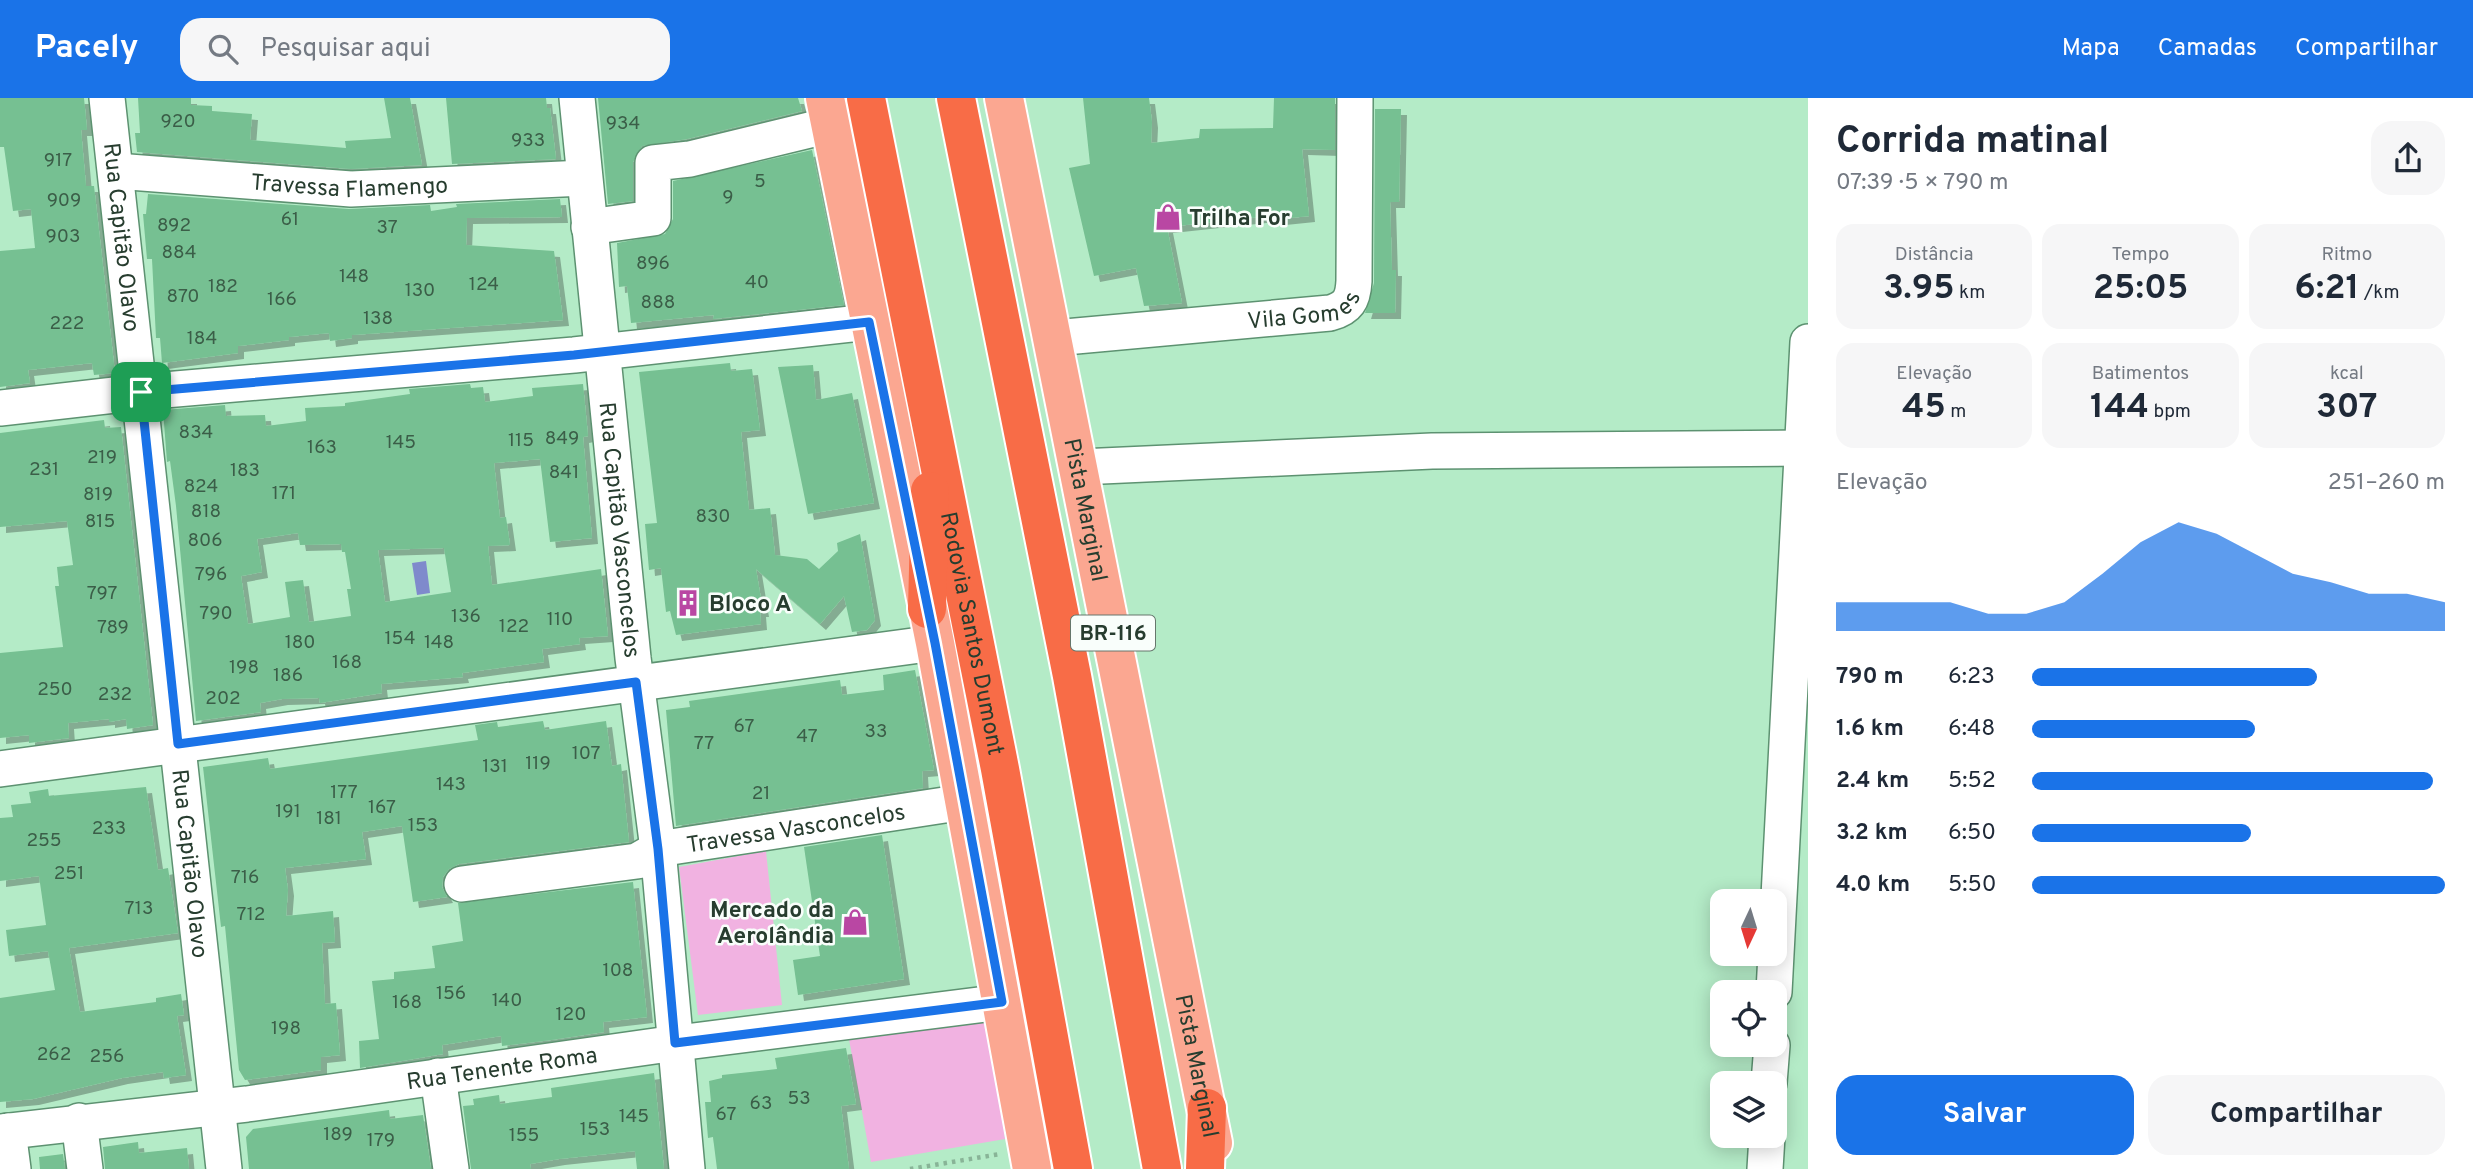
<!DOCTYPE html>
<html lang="pt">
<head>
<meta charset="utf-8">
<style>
	:root { --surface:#fff; --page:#f6f6f7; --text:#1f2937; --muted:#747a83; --accent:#1a73e8 }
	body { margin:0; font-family:Overpass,sans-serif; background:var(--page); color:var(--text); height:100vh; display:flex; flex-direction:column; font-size:26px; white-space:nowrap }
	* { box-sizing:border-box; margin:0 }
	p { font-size:23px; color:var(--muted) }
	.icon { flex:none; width:38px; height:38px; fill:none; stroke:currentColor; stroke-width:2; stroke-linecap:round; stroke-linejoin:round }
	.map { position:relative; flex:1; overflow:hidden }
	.drawer { display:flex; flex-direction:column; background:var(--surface); width:665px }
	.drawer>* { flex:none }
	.needle { width:46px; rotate:184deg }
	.buttons { position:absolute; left:1710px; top:791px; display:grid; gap:14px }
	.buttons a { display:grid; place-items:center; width:77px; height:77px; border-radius:14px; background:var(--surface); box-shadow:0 4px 18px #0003; font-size:35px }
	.pin { position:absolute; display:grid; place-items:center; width:60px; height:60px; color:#fff; margin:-30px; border-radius:14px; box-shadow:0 4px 10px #0006 }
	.round { display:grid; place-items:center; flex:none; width:74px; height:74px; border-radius:21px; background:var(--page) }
	.overview { display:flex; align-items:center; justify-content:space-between; height:119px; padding:0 28px }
	h1 { font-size:38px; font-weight:700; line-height:52px }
	.stats { display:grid; grid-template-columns:repeat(3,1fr); gap:10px; height:119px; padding:7px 28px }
	.stats div { display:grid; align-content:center; border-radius:18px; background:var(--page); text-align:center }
	.stats b { font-size:35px; font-weight:700 }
	.stats small { font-size:19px; font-weight:400 }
	.stats p { font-size:19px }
	.chart { height:196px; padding:14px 28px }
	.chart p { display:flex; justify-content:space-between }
	.chart svg { width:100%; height:126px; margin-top:7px; fill:var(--accent); opacity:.7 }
	.button { display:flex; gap:14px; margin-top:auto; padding:14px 28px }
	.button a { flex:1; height:80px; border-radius:21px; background:var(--accent); color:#fff; font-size:28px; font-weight:700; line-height:80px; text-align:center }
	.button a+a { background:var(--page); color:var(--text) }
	ul { padding:0 28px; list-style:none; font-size:23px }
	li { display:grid; grid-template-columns:112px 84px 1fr; align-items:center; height:52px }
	li i { height:18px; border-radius:9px; background:var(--accent) }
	header { display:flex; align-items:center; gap:42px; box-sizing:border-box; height:98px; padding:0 35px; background:var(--accent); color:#fff }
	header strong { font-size:33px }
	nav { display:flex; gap:38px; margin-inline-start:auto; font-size:24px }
	.search { width:490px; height:63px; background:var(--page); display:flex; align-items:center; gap:18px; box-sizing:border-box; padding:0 24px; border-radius:21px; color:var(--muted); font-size:26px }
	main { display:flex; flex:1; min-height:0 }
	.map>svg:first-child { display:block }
</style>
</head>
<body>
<header>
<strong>Pacely</strong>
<div class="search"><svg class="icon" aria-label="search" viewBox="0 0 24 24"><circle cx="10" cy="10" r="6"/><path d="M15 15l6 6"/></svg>Pesquisar aqui</div>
<nav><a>Mapa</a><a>Camadas</a><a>Compartilhar</a></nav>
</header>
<main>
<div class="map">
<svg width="1808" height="1071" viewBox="0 0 1808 1071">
	<defs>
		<filter id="shadow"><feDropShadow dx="6" dy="6" stdDeviation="0" flood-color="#0004"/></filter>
	</defs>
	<rect width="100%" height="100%" fill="#b4ebc7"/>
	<path fill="#f1b2e1" d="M766 753 782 907 698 917 679 769Z
		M990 923 1005 1041 871 1064 849 941Z"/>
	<path fill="#7f8acc" d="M426 463 430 495 417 497 412 465Z"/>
	<path fill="#76c092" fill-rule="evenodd" filter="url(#shadow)" d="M0 0H84L87 32H81L86 88H94L115 275 94 277 92 265 28 272 30 285 0 289V153L35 150 31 111 13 113 4 49H0Z
		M138 0H191V7L212 8V13L252 16 250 42 346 50 345 43 391 40 384 0H410L422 67 351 71 137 54 135 35H140Z
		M446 0H546L547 10H550L556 61 452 66Z
		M598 0H798L802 13 687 41 642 48 633 64V103L608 106Z
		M1083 0H1149L1152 24 1151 45 1199 40 1200 31 1273 30 1274 0H1335V52L1302 51 1309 118 1280 121 1279 117 1167 129 1182 205 1144 208 1136 170 1094 178 1069 70 1090 66Z
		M1375 11H1401L1399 104H1390L1392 172H1396L1395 215H1365L1374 185Z
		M812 52 844 207 713 221 714 217 631 225 627 188 619 189 617 145 665 136 673 121V83Z
		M148 96 349 111 430 107 431 113 457 109 456 106 560 101 562 119 467 120 466 147 554 153 563 222 352 237V240L330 243 329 235 289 239V242L238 248V255L162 265 160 240H156L152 161H147L143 116H146Z
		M730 265 731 273 752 271 760 332 741 334 749 412 770 410 775 457 807 461 819 471 838 453 837 445 860 436 875 522 867 532 852 534 844 498 820 526 756 471 763 513H760L761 526 676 537 670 513 666 514 661 470 649 472 645 426 657 425 639 274Z
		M813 267 816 302 852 295 874 405 808 416 778 269Z
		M470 286 471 290 483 289 485 304 533 298 532 290 583 286 588 338 583 339 592 440 550 444 540 361 494 365 500 420 506 419 510 447 488 448 492 487 601 471 608 538 579 540 580 546 542 551 544 564 462 575 463 579 381 586 382 595 320 605 319 600 282 601 260 605 261 614 196 623 176 408 170 363 167 364 163 312 225 307 226 318 265 317 266 328 306 323 305 310 345 308V305L410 296 409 291ZM298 435 300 447 341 446 342 454H345L351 491H347L351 518 309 524 303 482 285 484 290 519 248 526 241 478 262 474 257 441ZM444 450 451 494 385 504 378 452Z
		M104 322 105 330 121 329 153 627 127 631 126 621 109 624V621L68 625 69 640 29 645V637L0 640V555L63 549 55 488H59L57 469 73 467 67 423 0 429V335Z
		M915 572 934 672 922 673 923 690 676 728 666 612 690 609 689 603 840 582 842 597 884 592 883 577Z
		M543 623 545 632 606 623 612 668 621 666 629 744 459 766 449 771 443 779 442 789 447 799 413 804 402 728 362 734 366 761 285 770 288 792 286 818 333 813 335 844 322 845 325 906 336 905 340 957 321 959V972L245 982 239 972 225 828 221 829 203 669 268 660 270 671 328 663 478 642 475 627 497 624 498 629Z
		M146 689 158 772 168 770 178 835 69 850 80 914 156 904V900L181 896 184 917 177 918 186 977 164 980 163 974 122 980 33 1001 0 1004V900L55 892 48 853 9 858 6 832 46 827 39 778 0 783V720L13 719 11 707 31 705 29 694 48 691 49 698Z
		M882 737 904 881 798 897 793 862 820 858 804 749Z
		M633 784 647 919 603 924 604 934 551 942 502 948 501 938 442 947 443 956 360 970 359 943 379 941 372 883 394 881V874L435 870 432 848 463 843 458 805Z
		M846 950 856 1006 841 1008 849 1071H717L713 1039 708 1040 705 1004H711L709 983 722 980V977L777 971 775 960Z
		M654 975 664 1071H637L635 1053 559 1061 530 1066 531 1071H471L463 1008 474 1007 473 1001 499 997 500 1006 552 999 551 990Z
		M389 1012 390 1021 423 1017 431 1071H249L246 1039 253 1031Z
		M138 1044 139 1055 187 1050 189 1071H105L103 1049Z
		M63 1056 65 1071H40L39 1059Z"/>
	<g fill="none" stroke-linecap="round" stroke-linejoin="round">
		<defs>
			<g id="minor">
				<path id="s1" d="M107 0 224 1071"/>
				<path id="s2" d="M577 0 633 560 658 751 687 1071"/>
				<path id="s3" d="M116 73 351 91 584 80"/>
				<path d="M589 129 653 120V65L690 61 830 27"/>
				<path id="s4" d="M1054 240 1330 215C1348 210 1353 202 1354 183L1355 0"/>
				<path d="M0 310 141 294 574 257 869 224"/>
				<path d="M1080 369 1432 353 1808 350"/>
				<path d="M0 671 935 545"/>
				<path id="s5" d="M462 786 637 763 658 751 964 704"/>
				<path d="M1774 894 1808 244"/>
				<path d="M438 978 451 1071"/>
				<path d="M1769 985 1772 947"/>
				<path d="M79 1023 85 1071"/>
				<path d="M8 1033 13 1071"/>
				<path id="s6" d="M0 1034 247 1006 662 947 1002 904"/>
				<path d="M1765 1071 1767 1038"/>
			</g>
			<g id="major">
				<path d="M825 0 935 545 1032 1071"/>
				<path id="s7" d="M1004 0 1213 1045"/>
			</g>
			<g id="highway">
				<path id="s8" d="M866 0 1000 671 1073 1071"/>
				<path d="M956 0 1072 578 1162 1071"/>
				<path d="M927 511 930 393"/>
				<path d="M1205 1071 1207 1010"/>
			</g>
		</defs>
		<use href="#minor" stroke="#5d9271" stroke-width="38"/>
		<use href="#major" stroke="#fff" stroke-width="42"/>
		<use href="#highway" stroke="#fff" stroke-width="42"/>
		<path stroke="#88b497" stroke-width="4.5" stroke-dasharray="3.5 5" stroke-linecap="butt" d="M910 1071 1000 1056"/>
		<use href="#minor" stroke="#fff" stroke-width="35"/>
		<use href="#major" stroke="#fba791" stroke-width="38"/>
		<use href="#highway" stroke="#f86c47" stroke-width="38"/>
	</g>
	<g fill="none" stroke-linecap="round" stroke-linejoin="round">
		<defs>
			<path id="route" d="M869 224 935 545 1002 904 675 945 658 751 636 584 178 646 141 294 574 257Z"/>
		</defs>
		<use href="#route" stroke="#fff" stroke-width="14"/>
		<use href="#route" stroke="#1a73e8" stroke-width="9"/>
	</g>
	<defs>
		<symbol id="shop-bare" viewBox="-9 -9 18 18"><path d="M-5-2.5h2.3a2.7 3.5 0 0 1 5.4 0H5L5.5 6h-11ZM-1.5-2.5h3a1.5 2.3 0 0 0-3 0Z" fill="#b947a3" stroke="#f9fefb" stroke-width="2.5" paint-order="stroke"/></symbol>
		<symbol id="building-bare" viewBox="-9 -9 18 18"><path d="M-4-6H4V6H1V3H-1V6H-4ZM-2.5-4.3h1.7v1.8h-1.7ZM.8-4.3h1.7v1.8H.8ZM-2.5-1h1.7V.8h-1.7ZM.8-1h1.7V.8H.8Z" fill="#b947a3" stroke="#f9fefb" stroke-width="2.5" paint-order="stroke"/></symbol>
	</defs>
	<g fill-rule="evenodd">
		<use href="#shop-bare" x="1149" y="100" width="38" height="38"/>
		<use href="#building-bare" x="669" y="486" width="38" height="38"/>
		<use href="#shop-bare" x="836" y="805" width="38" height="38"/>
	</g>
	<g text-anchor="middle" stroke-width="5" stroke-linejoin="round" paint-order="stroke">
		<g font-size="19" fill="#3b5e48">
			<text x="178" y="29">920</text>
			<text x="623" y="31">934</text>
			<text x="528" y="48">933</text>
			<text x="58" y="68">917</text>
			<text x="760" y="89">5</text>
			<text x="728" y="105">9</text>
			<text x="64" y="108">909</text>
			<text x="290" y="127">61</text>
			<text x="174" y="133">892</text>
			<text x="387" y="135">37</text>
			<text x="63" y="144">903</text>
			<text x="179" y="160">884</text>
			<text x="653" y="171">896</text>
			<text x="354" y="184">148</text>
			<text x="757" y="190">40</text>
			<text x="484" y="192">124</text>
			<text x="223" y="194">182</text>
			<text x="420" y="198">130</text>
			<text x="183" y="204">870</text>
			<text x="282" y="207">166</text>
			<text x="658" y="210">888</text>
			<text x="378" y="226">138</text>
			<text x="67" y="231">222</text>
			<text x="202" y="246">184</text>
			<text x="196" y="340">834</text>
			<text x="562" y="346">849</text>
			<text x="521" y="348">115</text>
			<text x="401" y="350">145</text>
			<text x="322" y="355">163</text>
			<text x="102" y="365">219</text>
			<text x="44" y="377">231</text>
			<text x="245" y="378">183</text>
			<text x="564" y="380">841</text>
			<text x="201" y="394">824</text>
			<text x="284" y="401">171</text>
			<text x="98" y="402">819</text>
			<text x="206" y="419">818</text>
			<text x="713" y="424">830</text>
			<text x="100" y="429">815</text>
			<text x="205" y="448">806</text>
			<text x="211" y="482">796</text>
			<text x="102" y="501">797</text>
			<text x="216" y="521">790</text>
			<text x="466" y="524">136</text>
			<text x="560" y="527">110</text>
			<text x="514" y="534">122</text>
			<text x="113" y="535">789</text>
			<text x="400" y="546">154</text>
			<text x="300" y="550">180</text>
			<text x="439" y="550">148</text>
			<text x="347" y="570">168</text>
			<text x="244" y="575">198</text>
			<text x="288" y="583">186</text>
			<text x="55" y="597">250</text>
			<text x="115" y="602">232</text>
			<text x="223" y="606">202</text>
			<text x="744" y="634">67</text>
			<text x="876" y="639">33</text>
			<text x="807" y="644">47</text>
			<text x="704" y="651">77</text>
			<text x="586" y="661">107</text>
			<text x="538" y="671">119</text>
			<text x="495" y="674">131</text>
			<text x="451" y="692">143</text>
			<text x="344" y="700">177</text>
			<text x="761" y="701">21</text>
			<text x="382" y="715">167</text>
			<text x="288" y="719">191</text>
			<text x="329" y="726">181</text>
			<text x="423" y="733">153</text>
			<text x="109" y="736">233</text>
			<text x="44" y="748">255</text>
			<text x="69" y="781">251</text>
			<text x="245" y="785">716</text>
			<text x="139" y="816">713</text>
			<text x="251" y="822">712</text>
			<text x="618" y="878">108</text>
			<text x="451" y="901">156</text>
			<text x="507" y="908">140</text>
			<text x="407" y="910">168</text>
			<text x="571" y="922">120</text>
			<text x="286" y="936">198</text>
			<text x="54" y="962">262</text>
			<text x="107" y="964">256</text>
			<text x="799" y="1006">53</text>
			<text x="761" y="1011">63</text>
			<text x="726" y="1022">67</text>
			<text x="634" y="1024">145</text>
			<text x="595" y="1037">153</text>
			<text x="338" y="1042">189</text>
			<text x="524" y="1043">155</text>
			<text x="381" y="1048">179</text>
		</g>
		<rect fill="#f9fefb" stroke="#66776c" stroke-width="2" x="1071" y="517.5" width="84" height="35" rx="5"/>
		<g font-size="21" font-weight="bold" fill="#273d2f">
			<text x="1113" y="542">BR-116</text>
		</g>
		<g font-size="23" fill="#273d2f" stroke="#f9fefb">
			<text dy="8" stroke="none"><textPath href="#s3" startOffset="234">Travessa Flamengo</textPath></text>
			<text dy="8" stroke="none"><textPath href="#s1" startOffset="140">Rua Capitão Olavo</textPath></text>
			<text dy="8" stroke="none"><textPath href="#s4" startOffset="252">Vila Gomes</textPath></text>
			<text dy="8" stroke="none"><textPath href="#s7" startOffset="420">Pista Marginal</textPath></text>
			<text dy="8" stroke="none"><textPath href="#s2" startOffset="434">Rua Capitão Vasconcelos</textPath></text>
			<text dy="8" stroke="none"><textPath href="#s8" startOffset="546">Rodovia Santos Dumont</textPath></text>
			<text dy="8" stroke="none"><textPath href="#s5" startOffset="340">Travessa Vasconcelos</textPath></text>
			<text dy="8" stroke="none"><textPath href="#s1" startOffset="770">Rua Capitão Olavo</textPath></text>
			<text dy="8" stroke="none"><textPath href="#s7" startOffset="987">Pista Marginal</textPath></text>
			<text dy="8" stroke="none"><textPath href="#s6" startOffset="506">Rua Tenente Roma</textPath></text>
		</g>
		<g font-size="23" font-weight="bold" fill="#273d2f" stroke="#f9fefb" text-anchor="start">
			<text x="1189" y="127">Trilha For</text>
			<text x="709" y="513">Bloco A</text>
			<text x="834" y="819" text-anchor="end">Mercado da<tspan x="834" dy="26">Aerolândia</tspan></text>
		</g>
	</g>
</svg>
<div class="buttons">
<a><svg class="needle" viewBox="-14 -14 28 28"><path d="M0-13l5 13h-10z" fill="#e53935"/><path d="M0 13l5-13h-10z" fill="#747a83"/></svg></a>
<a><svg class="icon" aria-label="locate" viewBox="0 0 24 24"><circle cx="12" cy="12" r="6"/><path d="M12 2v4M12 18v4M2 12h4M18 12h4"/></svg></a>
<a><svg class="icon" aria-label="layers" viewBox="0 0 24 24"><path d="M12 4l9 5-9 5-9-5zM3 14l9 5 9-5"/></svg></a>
</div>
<div class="pin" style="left:141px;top:294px;background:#1e9e55"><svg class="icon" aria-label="arrive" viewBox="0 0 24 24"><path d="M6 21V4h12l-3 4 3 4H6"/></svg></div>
</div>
<section class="drawer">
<div class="overview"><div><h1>Corrida matinal</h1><p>07:39 · 5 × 790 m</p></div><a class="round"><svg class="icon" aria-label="share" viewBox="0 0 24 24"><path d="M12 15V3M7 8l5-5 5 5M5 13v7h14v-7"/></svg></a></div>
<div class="stats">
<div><p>Distância</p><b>3.95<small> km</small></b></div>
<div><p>Tempo</p><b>25:05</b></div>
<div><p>Ritmo</p><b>6:21<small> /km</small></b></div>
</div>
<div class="stats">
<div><p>Elevação</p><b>45<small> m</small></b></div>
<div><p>Batimentos</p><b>144<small> bpm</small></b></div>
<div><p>kcal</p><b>307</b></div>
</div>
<div class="chart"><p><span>Elevação</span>251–260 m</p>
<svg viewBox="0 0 160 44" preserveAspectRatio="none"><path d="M0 44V34L10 34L20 34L30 34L40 38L50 38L60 34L70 24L80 13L90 6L100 10L110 17L120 24L130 27L140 31L150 31L160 34V44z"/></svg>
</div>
<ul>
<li><b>790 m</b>6:23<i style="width:69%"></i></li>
<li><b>1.6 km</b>6:48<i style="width:54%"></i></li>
<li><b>2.4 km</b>5:52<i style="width:97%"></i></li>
<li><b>3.2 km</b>6:50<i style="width:53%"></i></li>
<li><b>4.0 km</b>5:50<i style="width:100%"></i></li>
</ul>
<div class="button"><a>Salvar</a><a>Compartilhar</a></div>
</section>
</main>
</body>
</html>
